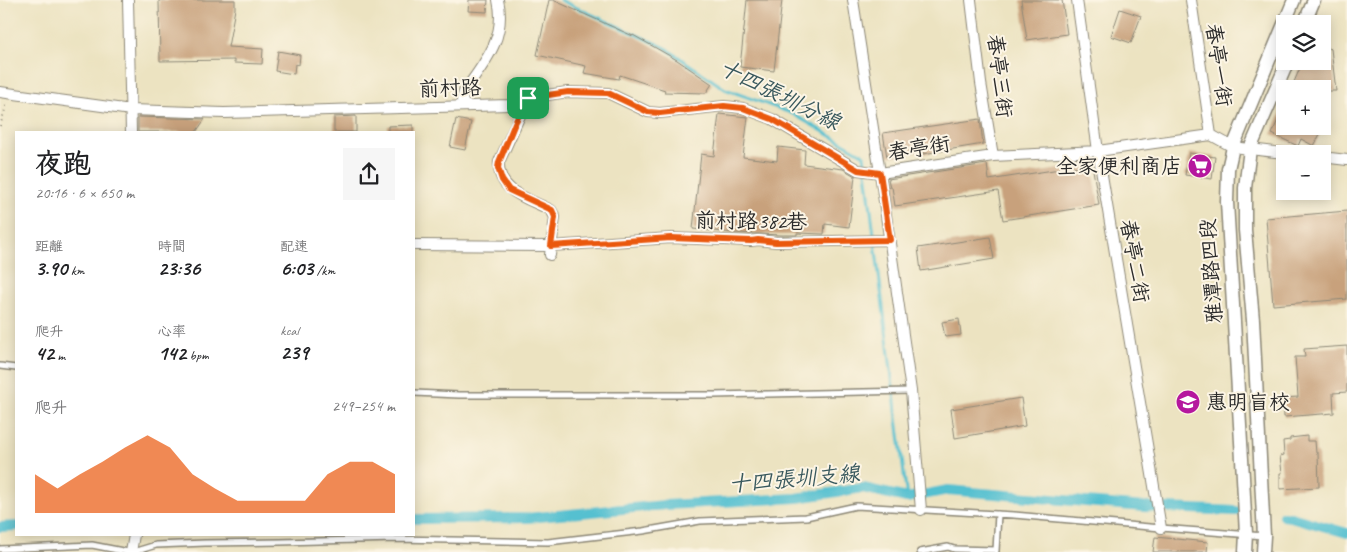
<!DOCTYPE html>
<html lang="zh-TW">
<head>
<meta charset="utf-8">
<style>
	:root { --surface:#fff; --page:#f6f6f6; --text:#202124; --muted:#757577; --accent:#ea580c }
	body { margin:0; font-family:Caveat,"LXGW WenKai TC",sans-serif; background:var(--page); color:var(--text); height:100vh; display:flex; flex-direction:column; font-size:19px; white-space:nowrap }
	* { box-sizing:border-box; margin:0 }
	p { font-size:16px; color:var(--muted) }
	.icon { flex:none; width:28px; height:28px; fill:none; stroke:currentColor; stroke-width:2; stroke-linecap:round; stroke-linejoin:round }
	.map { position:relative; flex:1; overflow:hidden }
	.sheet { position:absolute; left:15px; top:131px; width:400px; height:405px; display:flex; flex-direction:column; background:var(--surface); border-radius:0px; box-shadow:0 2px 12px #0003 }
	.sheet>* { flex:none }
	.tools { position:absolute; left:1276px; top:15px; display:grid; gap:10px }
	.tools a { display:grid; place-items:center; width:55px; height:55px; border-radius:0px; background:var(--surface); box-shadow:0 2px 12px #0003; font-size:25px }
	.pin { position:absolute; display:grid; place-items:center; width:42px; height:42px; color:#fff; margin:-21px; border-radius:10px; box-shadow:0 2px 8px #0006 }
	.round { display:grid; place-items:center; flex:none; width:52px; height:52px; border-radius:0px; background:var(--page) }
	.headline { display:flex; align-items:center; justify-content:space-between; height:85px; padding:0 20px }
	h1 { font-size:28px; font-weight:800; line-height:38px }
	.stats { display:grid; grid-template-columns:repeat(3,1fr); gap:8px; height:85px; padding:5px 20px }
	.stats div { display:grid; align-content:center }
	.stats b { font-size:21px; font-weight:800 }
	.stats small { font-size:14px; font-weight:400 }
	.stats p { font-size:14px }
	.chart { height:140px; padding:10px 20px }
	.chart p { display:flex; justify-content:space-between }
	.chart svg { width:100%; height:90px; margin-top:5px; fill:var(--accent); opacity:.7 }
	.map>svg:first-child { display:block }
</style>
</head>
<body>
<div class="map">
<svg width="1347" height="552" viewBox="0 0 1347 552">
	<rect width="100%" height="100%" fill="#fcf5e5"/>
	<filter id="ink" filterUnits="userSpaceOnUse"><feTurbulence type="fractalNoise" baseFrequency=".02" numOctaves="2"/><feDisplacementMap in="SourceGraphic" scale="10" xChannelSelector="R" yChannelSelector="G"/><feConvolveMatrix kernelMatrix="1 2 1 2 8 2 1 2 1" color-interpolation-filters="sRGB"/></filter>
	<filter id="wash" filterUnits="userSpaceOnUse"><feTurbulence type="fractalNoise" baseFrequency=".0096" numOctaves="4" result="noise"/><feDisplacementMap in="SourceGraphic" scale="20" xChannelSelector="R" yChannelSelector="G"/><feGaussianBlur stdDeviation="1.12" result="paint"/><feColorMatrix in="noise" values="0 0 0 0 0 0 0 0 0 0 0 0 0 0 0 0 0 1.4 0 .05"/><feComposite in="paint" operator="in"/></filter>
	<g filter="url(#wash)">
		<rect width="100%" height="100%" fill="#ece3c1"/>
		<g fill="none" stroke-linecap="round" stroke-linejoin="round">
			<path stroke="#55c0d0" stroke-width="3" d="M560 0 664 47 725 89 791 113 864 155 907 498"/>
			<path stroke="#55c0d0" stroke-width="10" d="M1283 516 1291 517 1347 533
				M414 519 527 518 665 505 797 498 863 488 907 498 948 490 1144 507 1236 511
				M0 527 16 526"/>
		</g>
		<g id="blocks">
			<path fill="#c8a17b" d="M159 0H235V9L228 47 263 49 262 64 234 63V60L160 61Z
				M469 0H488L487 12 468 11Z
				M549 0H553L633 36V35L677 60 712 84 706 93 664 92 665 90 620 75 619 79 584 73 586 66 537 55Z
				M747 0H782L774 71 740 67Z
				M1021 0H1062L1067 34 1027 40Z
				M1120 9 1141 16 1131 43 1111 36Z
				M1322 46 1331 49 1336 91H1322V89H1291L1303 61H1322Z
				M278 51 300 55 299 65 295 64 294 74 275 71Z
				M1285 103V126H1324L1314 146 1301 139 1298 146 1272 134Z
				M719 114 748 117 743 157 777 161 778 147 805 150 804 164 843 169 855 176 849 227 825 224 824 234 797 233V235H782L734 233 693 229 701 154 714 156Z
				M356 116V132H334V117Z
				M138 117 205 119 196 132H138Z
				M456 119 471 122 465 150 450 147Z
				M980 119 983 144 923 154V151L887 157 883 133Z
				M413 125V132H388V126Z
				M1189 153 1215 157 1212 179 1185 175Z
				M987 164 989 180 1092 164 1099 205 1003 220 998 191 895 206 892 187H890L888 179Z
				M1347 211V299L1273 305 1266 218Z
				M990 237 994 259 921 271 918 248Z
				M959 319 961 335 945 337 942 322Z
				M1347 346V392L1333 393 1334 413 1284 417 1283 398 1298 397 1295 357H1305L1304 349Z
				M1021 398 1025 426 955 438 951 409Z
				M1307 436V441H1315L1316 453H1318L1319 487 1280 489V473H1282L1280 456 1284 455 1283 441 1290 440V438Z
				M1155 537 1208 542 1207 552H1153Z"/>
		</g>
	</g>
	<g filter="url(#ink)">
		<use href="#blocks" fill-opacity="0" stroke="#8c8776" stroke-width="1"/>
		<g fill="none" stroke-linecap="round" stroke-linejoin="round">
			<defs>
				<path id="service" d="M0 366 16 368
					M414 393 459 395H714L911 391
					M0 549 92 545 128 552
					M996 551 998 514
					M133 552 156 545 205 543 280 542 396 539 548 542 643 531 700 521 806 517 856 506 1014 515 1161 528 1264 536
					M920 552 948 547 954 549 996 550"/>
				<path id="minor" d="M128 0 131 132
					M853 0 880 173 911 391 921 510
					M971 0 981 83 993 156
					M1077 0 1098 151 1161 528
					M1191 0 1211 135
					M0 92 131 110 224 113 509 105 533 97 568 92 608 93 648 112 660 113 724 106 743 108 772 119 858 170 880 173 993 156 1098 151 1211 135 1233 147 1292 154
					M528 98 499 162C497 192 529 199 551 210L555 217 550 255
					M465 106 462 100 464 92C484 63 507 38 498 0
					M1322 157 1347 160
					M414 245 551 246 671 238 751 241 758 240 776 242 890 240
					M131 552 134 535"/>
				<path id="tertiary" d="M1304 24 1314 0
					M1245 552 1246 534 1242 459 1227 202 1228 169 1233 147 1294 0
					M1263 552 1264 536 1253 320 1245 230V188L1250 149 1288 61"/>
			</defs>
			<use href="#service" stroke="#8c8776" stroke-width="8"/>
			<use href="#minor" stroke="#8c8776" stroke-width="12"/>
			<use href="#tertiary" stroke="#8c8776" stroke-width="15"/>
			<path stroke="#8c8776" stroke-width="2" stroke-dasharray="1 4" stroke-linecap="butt" d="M0 126 7 103"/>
			<use href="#service" stroke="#fff" stroke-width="5"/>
			<use href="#minor" stroke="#fff" stroke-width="10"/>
			<use href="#tertiary" stroke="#fff" stroke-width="12"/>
		</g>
	</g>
	<g fill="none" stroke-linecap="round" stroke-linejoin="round" filter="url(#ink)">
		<defs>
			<path id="route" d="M568 92 608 93 648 112 660 113 724 106 743 108 772 119 858 170 880 173 890 240 776 242 758 240 751 241 671 238 551 246 555 217 552 210 509 190 502 180 498 168 499 162 515 123 528 98Z"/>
		</defs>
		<use href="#route" stroke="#fff" stroke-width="10"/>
		<use href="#route" stroke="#ea580c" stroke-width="6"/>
	</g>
	<defs>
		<symbol id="supermarket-disc" viewBox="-11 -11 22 22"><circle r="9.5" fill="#b5179e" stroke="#fcf5e5"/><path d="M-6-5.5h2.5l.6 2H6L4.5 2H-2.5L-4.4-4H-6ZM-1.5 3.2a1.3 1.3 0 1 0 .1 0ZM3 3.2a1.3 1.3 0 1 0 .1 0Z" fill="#fff"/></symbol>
		<symbol id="school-disc" viewBox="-11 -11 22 22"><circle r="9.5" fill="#b5179e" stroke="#fcf5e5"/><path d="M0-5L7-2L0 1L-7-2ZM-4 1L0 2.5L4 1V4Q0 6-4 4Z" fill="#fff"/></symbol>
	</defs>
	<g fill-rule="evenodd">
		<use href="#supermarket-disc" x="1186" y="152" width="28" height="28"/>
		<use href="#school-disc" x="1174" y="388" width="28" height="28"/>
	</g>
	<g text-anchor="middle" stroke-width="4" stroke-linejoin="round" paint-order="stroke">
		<g font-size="21" fill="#2b2b2b" stroke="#fcf5e5">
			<text transform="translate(1219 65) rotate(82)" y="7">春亭一街</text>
			<text transform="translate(1000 76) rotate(83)" y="7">春亭三街</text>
			<text transform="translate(450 88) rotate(-2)" y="7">前村路</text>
			<text transform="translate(919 148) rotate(-9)" y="7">春亭街</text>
			<text transform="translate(751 221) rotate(1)" y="7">前村路382巷</text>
			<text transform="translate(1135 261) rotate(80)" y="7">春亭二街</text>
			<text transform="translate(1211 271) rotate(-94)" y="7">雅潭路四段</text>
		</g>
		<g font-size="21" fill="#2b2b2b" stroke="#fcf5e5" text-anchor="end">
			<text x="1182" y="173">全家便利商店</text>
			<text x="1206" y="409" text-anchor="start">惠明盲校</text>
		</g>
		<g font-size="22" font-style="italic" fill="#38585d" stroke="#fcf5e5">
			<text transform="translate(780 94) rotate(26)" y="8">十四張圳分線</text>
			<text transform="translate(794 478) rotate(-5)" y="8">十四張圳支線</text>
		</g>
	</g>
</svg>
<div class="tools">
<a><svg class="icon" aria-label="layers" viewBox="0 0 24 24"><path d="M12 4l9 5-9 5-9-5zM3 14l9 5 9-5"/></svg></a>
<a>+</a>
<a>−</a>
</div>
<div class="pin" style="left:528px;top:98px;background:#1e9e55"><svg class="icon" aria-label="arrive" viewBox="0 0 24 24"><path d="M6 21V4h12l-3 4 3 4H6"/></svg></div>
<section class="sheet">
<div class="headline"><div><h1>夜跑</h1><p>20:16 · 6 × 650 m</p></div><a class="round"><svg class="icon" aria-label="share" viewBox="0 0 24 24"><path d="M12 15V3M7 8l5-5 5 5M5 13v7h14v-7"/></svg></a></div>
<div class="stats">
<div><p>距離</p><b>3.90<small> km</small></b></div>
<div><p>時間</p><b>23:36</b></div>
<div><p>配速</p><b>6:03<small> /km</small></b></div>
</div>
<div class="stats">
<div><p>爬升</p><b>42<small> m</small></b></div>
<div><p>心率</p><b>142<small> bpm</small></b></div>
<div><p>kcal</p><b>239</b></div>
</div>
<div class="chart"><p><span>爬升</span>249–254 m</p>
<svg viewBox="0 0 160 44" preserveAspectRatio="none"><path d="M0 44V25L10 32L20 25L30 19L40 12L50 6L60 12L70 25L80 32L90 38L100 38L110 38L120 38L130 25L140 19L150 19L160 25V44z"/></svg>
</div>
</section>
</div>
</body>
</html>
